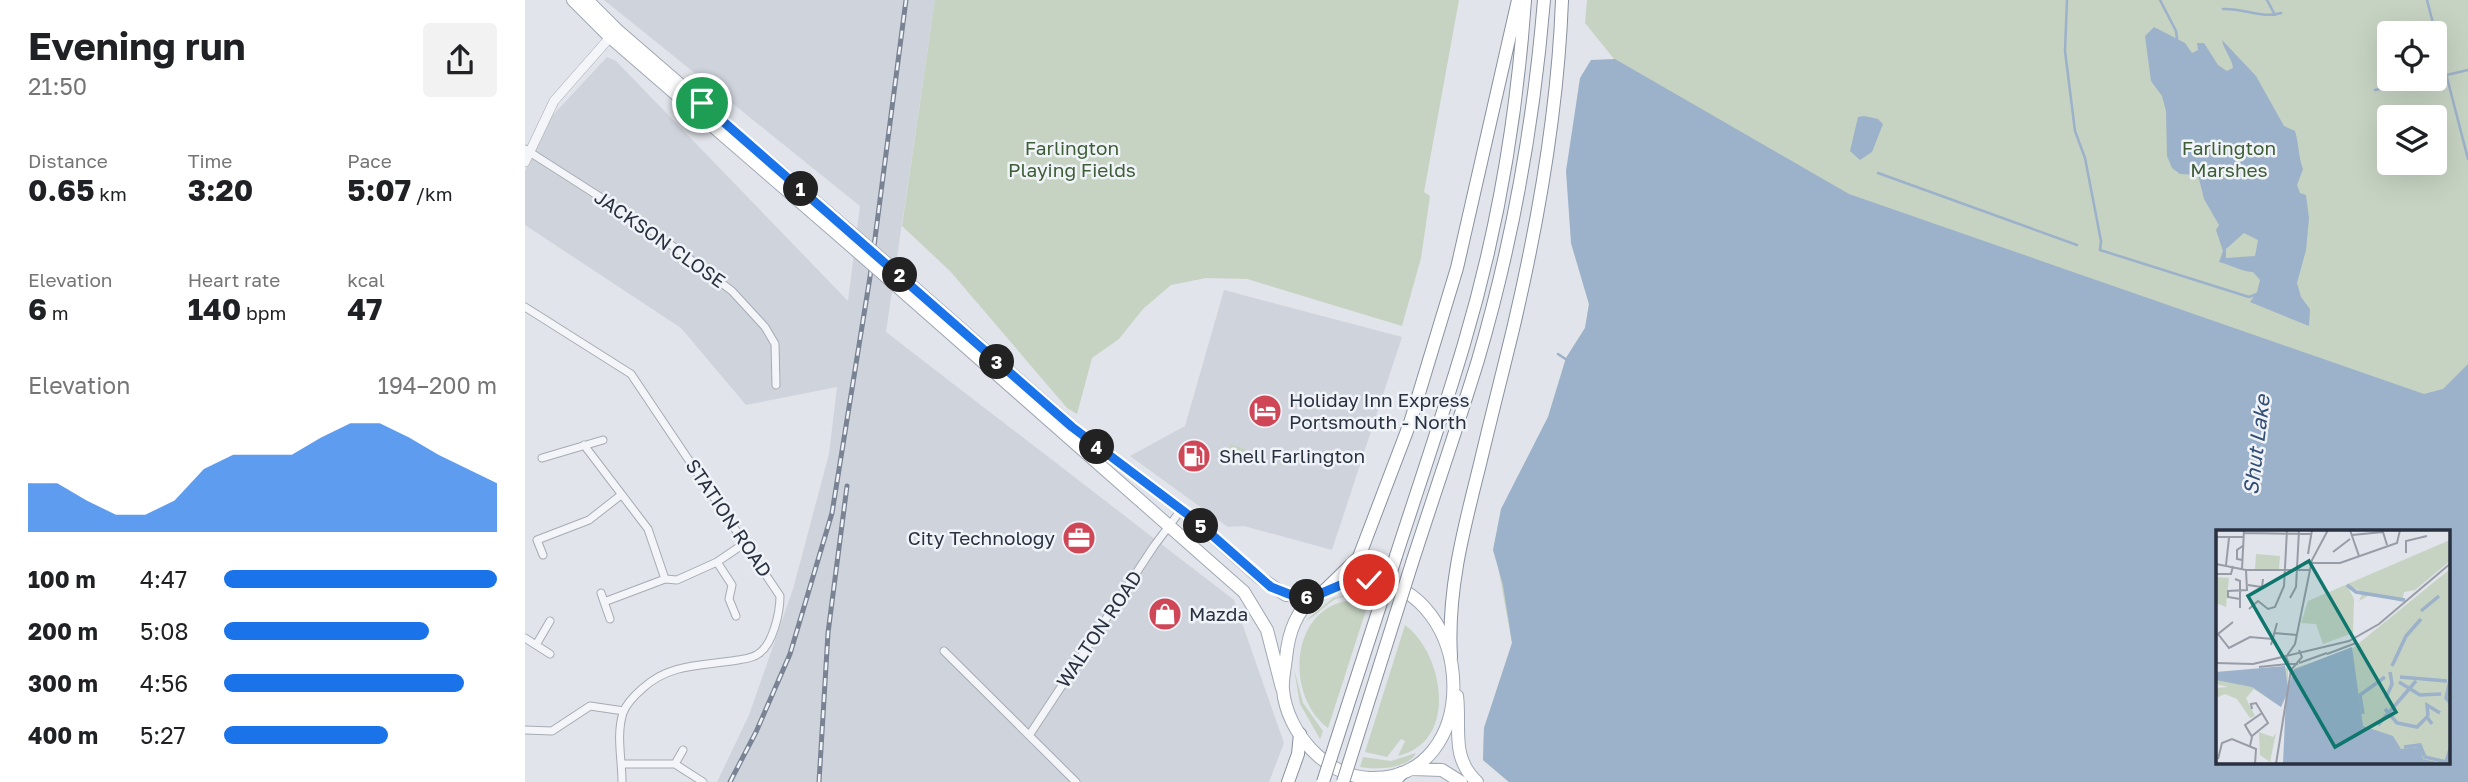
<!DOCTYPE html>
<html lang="en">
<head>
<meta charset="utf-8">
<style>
	:root { --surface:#fff; --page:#f2f2f2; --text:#202124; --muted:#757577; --accent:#1a73e8 }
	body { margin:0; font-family:"Golos Text",sans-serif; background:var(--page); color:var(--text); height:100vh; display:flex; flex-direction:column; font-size:26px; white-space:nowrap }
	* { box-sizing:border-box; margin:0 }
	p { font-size:23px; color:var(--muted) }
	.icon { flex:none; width:38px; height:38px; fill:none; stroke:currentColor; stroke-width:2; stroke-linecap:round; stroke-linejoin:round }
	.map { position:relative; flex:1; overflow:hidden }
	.side { display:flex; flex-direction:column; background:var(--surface); width:525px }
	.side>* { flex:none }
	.buttons { position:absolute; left:1852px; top:21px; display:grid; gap:14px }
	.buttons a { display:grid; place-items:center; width:70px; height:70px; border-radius:7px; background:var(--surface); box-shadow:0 7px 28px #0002; font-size:35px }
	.pin { position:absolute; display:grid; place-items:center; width:60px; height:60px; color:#fff; margin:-30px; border:4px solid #fff; border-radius:50%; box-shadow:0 2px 7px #0007 }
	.km { position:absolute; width:35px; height:35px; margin:-18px; border-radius:50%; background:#222; color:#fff; font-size:19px; line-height:35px; text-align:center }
	.round { display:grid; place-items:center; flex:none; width:74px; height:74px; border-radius:7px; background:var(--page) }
	.head { display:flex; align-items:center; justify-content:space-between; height:119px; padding:0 28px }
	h1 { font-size:38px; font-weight:700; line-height:52px }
	.metrics { display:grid; grid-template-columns:repeat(3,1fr); gap:10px; height:119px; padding:7px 28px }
	.metrics div { display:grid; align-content:center }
	.metrics b { font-size:30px; font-weight:700 }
	.metrics small { font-size:19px; font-weight:400 }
	.metrics p { font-size:19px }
	.chart { height:196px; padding:14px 28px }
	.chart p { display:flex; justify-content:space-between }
	.chart svg { width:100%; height:126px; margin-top:7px; fill:var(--accent); opacity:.7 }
	ul { padding:0 28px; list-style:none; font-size:23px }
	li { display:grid; grid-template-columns:112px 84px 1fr; align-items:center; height:52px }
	li i { height:18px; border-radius:9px; background:var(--accent) }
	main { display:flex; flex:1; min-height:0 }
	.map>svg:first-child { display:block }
</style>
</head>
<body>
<main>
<section class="side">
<div class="head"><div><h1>Evening run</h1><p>21:50</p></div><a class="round"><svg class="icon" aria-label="share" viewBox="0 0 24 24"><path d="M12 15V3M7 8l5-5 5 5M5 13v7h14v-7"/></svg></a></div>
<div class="metrics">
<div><p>Distance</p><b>0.65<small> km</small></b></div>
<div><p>Time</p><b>3:20</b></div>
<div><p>Pace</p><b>5:07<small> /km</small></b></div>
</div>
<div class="metrics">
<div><p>Elevation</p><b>6<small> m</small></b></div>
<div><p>Heart rate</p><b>140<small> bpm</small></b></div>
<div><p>kcal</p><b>47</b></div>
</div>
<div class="chart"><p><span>Elevation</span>194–200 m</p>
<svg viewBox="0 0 160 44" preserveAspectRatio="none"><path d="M0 44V27L10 27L20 33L30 38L40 38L50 33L60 22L70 17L80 17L90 17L100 11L110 6L120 6L130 11L140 17L150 22L160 27V44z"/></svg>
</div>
<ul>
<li><b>100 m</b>4:47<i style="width:100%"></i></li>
<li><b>200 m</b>5:08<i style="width:75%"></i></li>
<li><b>300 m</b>4:56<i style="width:88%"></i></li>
<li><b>400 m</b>5:27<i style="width:60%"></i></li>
</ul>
</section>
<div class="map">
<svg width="1943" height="782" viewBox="0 0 1943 782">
	<rect width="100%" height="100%" fill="#e1e4ea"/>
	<path fill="#cfd3dc" d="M79 0H410L361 332 709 600 759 743 744 782H192L224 715 268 589 304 454 312 387 221 405 156 328 0 225V171L26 117 82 57 91 61 323 301 335 206Z
		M699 290 877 337 807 550 719 526 703 527 605 456 660 426Z"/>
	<path fill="#c6d3c2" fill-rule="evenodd" d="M410 0H934L899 192 905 196 896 258 877 326 722 279 681 278 646 285 618 309 594 339 567 358 552 414 542 408 425 271 377 226Z
		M1062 0H1943V782L1924 763V532H1693V763L984 782 958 760 959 728 987 643 969 545 979 504 1023 417 1041 358 1060 328 1064 304 1046 243 1048 204 1073 69 1089 59 1060 23ZM1864 33H1909V79H1864ZM1864 117H1909V163H1864Z
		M705 444 720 449 722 458 712 462 704 450Z
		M832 592 846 595 845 600C802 589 807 608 780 621L808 598Z
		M821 601 843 604 803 728C761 697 764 612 821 601Z
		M880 625C919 654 934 742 873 756L880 741 876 739 862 757 840 752Z
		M769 669 778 703 798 731 795 739 775 704Z
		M891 753C883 769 852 770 835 767L838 757 866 761Z"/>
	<path fill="#9cb1ca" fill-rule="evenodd" d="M1629 27 1660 43 1667 53 1673 50 1672 43H1679L1693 65 1702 71 1708 68C1707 58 1699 51 1697 40L1731 76 1759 126 1770 131C1774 144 1773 155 1778 169L1772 185 1775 193 1781 195 1784 218 1781 250 1772 283 1776 297 1785 309 1784 326 1725 302 1732 292 1735 280 1728 272C1714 271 1707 265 1694 262L1698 251 1691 230 1694 225 1679 199 1673 175 1655 174 1647 168 1642 156 1641 111 1637 96 1626 81 1620 36ZM1719 233 1733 240 1730 256 1701 258V249Z
		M1090 59 1324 194 1899 394 1918 389 1943 364V782H984L958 760 959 728 987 643 978 585 968 550 976 509 1023 417 1041 358 1060 328 1064 304 1046 243 1041 171 1055 78 1066 60ZM1693 532H1924V763H1693Z
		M1339 116 1353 119 1358 124 1347 152 1335 160 1325 151 1333 117Z"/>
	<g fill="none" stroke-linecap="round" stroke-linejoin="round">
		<path stroke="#9cb1ca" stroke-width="2.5" d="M1542 0 1540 51 1550 131 1560 158 1576 241 1575 250 1724 297 1732 294
			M1635 0 1651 31 1652 39
			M1742 0 1750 15
			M1902 0 1943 159
			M1698 9C1720 8 1736 19 1756 13
			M1909 78 1943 70
			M1850 90 1904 79
			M1353 173 1552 245
			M1033 354 1042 360"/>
		<defs>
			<path id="minor" d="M0 149 125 229 207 291 240 327 250 344 251 385
				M0 307 106 374 255 596C255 612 248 645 233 654 228 658 219 659 213 660 178 666 145 663 118 688 111 694 101 704 98 713 91 735 97 759 97 782
				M59 445 123 529 140 579
				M17 458 78 440
				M18 555 12 540 64 520 96 495
				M192 562 207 585 204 599 211 616
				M76 593 85 619
				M79 602 140 579 152 580 192 562 220 543
				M0 638 25 654
				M11 645 25 621
				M419 651 551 782
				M0 730 27 731 65 706 99 711
				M505 734 629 546 656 510
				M97 764H150L178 782
				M150 764 158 750"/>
			<path id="tertiary" d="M0 162 29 101 87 35"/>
			<path id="primary" d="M48 0 85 37 318 239
				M62 0 92 30 323 230
				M361 263 547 427 670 520 735 578 761 595 790 596
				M357 273 719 592 742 630 757 688
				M844 580C953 590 960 782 844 778 800 776 762 732 758 690 757 680 760 668 761 658 763 636 770 612 789 597 804 586 825 583 844 580Z
				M932 696C936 727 925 757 952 782
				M888 769 917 770 936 782"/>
			<path id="trunk" d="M871 556C894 485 918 415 939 344 972 233 992 116 1000 0
				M887 563C909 495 932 428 953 360 987 244 1009 121 1019 0
				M797 593 834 557 885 423 932 268 993 0
				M926 657C922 590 939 528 955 464 966 417 978 371 989 325 1014 218 1033 109 1037 0
				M763 782 773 754 775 734
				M869 782 877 773"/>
		</defs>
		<use href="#minor" stroke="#a6abb4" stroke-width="9"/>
		<use href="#tertiary" stroke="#a6abb4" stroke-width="10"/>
		<use href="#primary" stroke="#a0a8b5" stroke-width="14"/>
		<use href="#trunk" stroke="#8891a0" stroke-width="14"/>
		<use href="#minor" stroke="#f4f5f8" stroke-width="7"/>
		<use href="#tertiary" stroke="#f4f5f8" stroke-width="9"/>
		<use href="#primary" stroke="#fff" stroke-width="12"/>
		<use href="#trunk" stroke="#fff" stroke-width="12"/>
		<defs>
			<path id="rail" d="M205 782 231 732 265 654 307 513 345 277 381 0
				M294 782 303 633 322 486"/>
		</defs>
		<use href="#rail" stroke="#7a8393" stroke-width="5"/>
		<use href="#rail" stroke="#f0f3f7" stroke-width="2.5" stroke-dasharray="8" stroke-linecap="butt"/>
		<defs>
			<path id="primary-bridge" d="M323 230 361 263
				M318 239 357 273"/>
			<path id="trunk-bridge" d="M798 782 871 556
				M818 782 887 563"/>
		</defs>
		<use href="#primary-bridge" stroke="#a0a8b5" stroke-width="14" stroke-linecap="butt"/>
		<use href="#trunk-bridge" stroke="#8891a0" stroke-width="14" stroke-linecap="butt"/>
		<use href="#primary-bridge" stroke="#fff" stroke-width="12"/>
		<use href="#trunk-bridge" stroke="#fff" stroke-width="12"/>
	</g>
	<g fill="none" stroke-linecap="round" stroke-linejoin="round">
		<defs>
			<path id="route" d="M177 103 547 427 670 520 746 587 774 598 790 596 818 584 844 580"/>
		</defs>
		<use href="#route" stroke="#fff" stroke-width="14"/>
		<use href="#route" stroke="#1a73e8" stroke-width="9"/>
	</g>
	<defs>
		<symbol id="hotel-disc" viewBox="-11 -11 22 22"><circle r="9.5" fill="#cf4657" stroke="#f0f3f7"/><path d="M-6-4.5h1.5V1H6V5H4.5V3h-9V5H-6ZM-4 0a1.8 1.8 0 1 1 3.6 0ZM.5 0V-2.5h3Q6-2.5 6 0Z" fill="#fff"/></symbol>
		<symbol id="fuel-disc" viewBox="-11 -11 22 22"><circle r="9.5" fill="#cf4657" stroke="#f0f3f7"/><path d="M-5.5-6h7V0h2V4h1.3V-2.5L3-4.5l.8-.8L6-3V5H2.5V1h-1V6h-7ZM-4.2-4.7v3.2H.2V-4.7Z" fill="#fff"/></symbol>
		<symbol id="office-disc" viewBox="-11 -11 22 22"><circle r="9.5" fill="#cf4657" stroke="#f0f3f7"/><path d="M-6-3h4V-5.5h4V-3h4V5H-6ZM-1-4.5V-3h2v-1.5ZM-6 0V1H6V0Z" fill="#fff"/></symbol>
		<symbol id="shop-disc" viewBox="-11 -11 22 22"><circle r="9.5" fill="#cf4657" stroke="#f0f3f7"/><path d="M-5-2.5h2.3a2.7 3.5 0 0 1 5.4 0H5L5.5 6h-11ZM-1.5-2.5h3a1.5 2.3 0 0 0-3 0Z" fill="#fff"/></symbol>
	</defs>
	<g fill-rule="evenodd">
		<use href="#hotel-disc" x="721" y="392" width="38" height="38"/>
		<use href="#fuel-disc" x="650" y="437" width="38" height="38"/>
		<use href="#office-disc" x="535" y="519" width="38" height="38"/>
		<use href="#shop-disc" x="621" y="595" width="38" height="38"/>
	</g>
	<g text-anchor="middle" stroke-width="5" stroke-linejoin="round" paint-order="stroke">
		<g font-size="19" fill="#3d5d36" stroke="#f0f3f7">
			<text x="547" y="155">Farlington<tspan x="547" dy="22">Playing Fields</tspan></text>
			<text x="1704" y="155">Farlington<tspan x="1704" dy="22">Marshes</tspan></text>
		</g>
		<g font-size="19" fill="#293141" stroke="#f0f3f7">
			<text transform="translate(135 239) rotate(35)" y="7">JACKSON CLOSE</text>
			<text transform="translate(204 518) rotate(56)" y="7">STATION ROAD</text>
			<text transform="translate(574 629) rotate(-56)" y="7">WALTON ROAD</text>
		</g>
		<g font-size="19" fill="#293141" stroke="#f0f3f7" text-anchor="start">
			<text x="764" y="407">Holiday Inn Express<tspan x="764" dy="22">Portsmouth - North</tspan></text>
			<text x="694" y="463">Shell Farlington</text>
			<text x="530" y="545" text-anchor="end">City Technology</text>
			<text x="664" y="621">Mazda</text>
		</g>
		<g font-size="21" font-style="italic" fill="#334f75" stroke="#f0f3f7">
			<text transform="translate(1732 445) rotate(-83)" y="7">Shut Lake</text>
		</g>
	</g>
	<g transform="translate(1691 530)">
		<rect width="234" height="234" fill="#e1e4ea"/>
		<path d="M234 10V31L199 60 188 62 186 72 155 64 143 71 147 62 131 55 138 69 137 103 107 114 100 94 85 93 92 71ZM40 24 64 26 63 39H39ZM234 39V234H140L75 164 41 140 72 138V160L79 138 137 118ZM0 47 13 48 10 77 0 73ZM36 141 68 165 65 177 38 159 30 168 39 186 34 188 21 169 9 164 0 168V158L12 157 0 154 4 145 0 142ZM43 202 57 207 60 203 54 232 44 225Z" fill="#c6d3c2"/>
		<path d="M136 117 147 196 177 206 185 219 204 217 207 229 229 234H67L70 166 65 177 36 157 0 150V142L69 136 72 160 77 140Z" fill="#9cb1ca"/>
		<path fill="none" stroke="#9cb1ca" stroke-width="3.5" d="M131 55 140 62 189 70M205 81 223 66M176 136 190 106 205 89M235 146 230 168 235 174M184 147 231 151M183 152 204 165 225 164M170 168 176 154 174 142M169 179 181 193 201 197 211 187 216 194M147 184 144 165 169 147M212 186 211 175 224 183M162 195 200 151M188 217 204 215 209 227 230 232 235 216"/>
		<path fill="none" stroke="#979ca6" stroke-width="2" d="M134 0 143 26M27 3 96 4M136 5 167 2 171 15M0 7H27M117 22 134 9M190 23V11L211 6M92 24 96 0M26 30 21 29V20L28 15M96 33H124L181 13 184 0M0 34 30 40H95M10 35 13 8M26 39 28 0M0 44H15L17 36M19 49 24 51V78M32 55 46 57 47 49M74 68 80 57 83 0M24 69 12 67V61L31 60 30 40M33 79 42 71 52 79 59 77 68 56 71 0M17 92 2 104 13 118 34 107 57 109M58 103 81 105M55 115 61 93M111 124 140 113M0 133 37 134 133 111 163 94 235 33M83 133 111 123M82 134H73L70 127 79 114 96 30 112 0M43 137 72 134M36 179 35 174 40 173 52 193 36 206M34 216 36 207 29 195 46 183M2 229 6 213 16 209 40 219 39 234M60 234 75 140 86 127 83 120"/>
		<path fill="#0f766e" fill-opacity="0.15" stroke="#0f766e" stroke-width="3.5" d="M93 31 180 182 119 217 32 66Z"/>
		<rect width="234" height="234" fill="none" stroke="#293141" stroke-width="3.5"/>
	</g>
</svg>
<div class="buttons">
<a><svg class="icon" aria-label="locate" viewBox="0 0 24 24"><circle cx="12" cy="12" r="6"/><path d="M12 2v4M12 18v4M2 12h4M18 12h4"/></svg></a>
<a><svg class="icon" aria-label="layers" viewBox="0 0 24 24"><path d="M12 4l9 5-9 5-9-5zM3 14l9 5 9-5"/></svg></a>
</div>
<div class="pin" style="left:177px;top:103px;background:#1e9e55"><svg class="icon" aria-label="arrive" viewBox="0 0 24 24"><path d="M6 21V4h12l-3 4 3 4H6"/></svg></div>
<div class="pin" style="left:844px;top:580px;background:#d93025"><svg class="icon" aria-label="check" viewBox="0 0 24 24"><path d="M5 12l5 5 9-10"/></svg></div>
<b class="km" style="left:276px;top:189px">1</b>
<b class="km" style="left:375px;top:275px">2</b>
<b class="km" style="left:472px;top:362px">3</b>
<b class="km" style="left:572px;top:447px">4</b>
<b class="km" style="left:676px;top:526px">5</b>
<b class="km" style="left:782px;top:597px">6</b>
</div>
</main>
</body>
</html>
